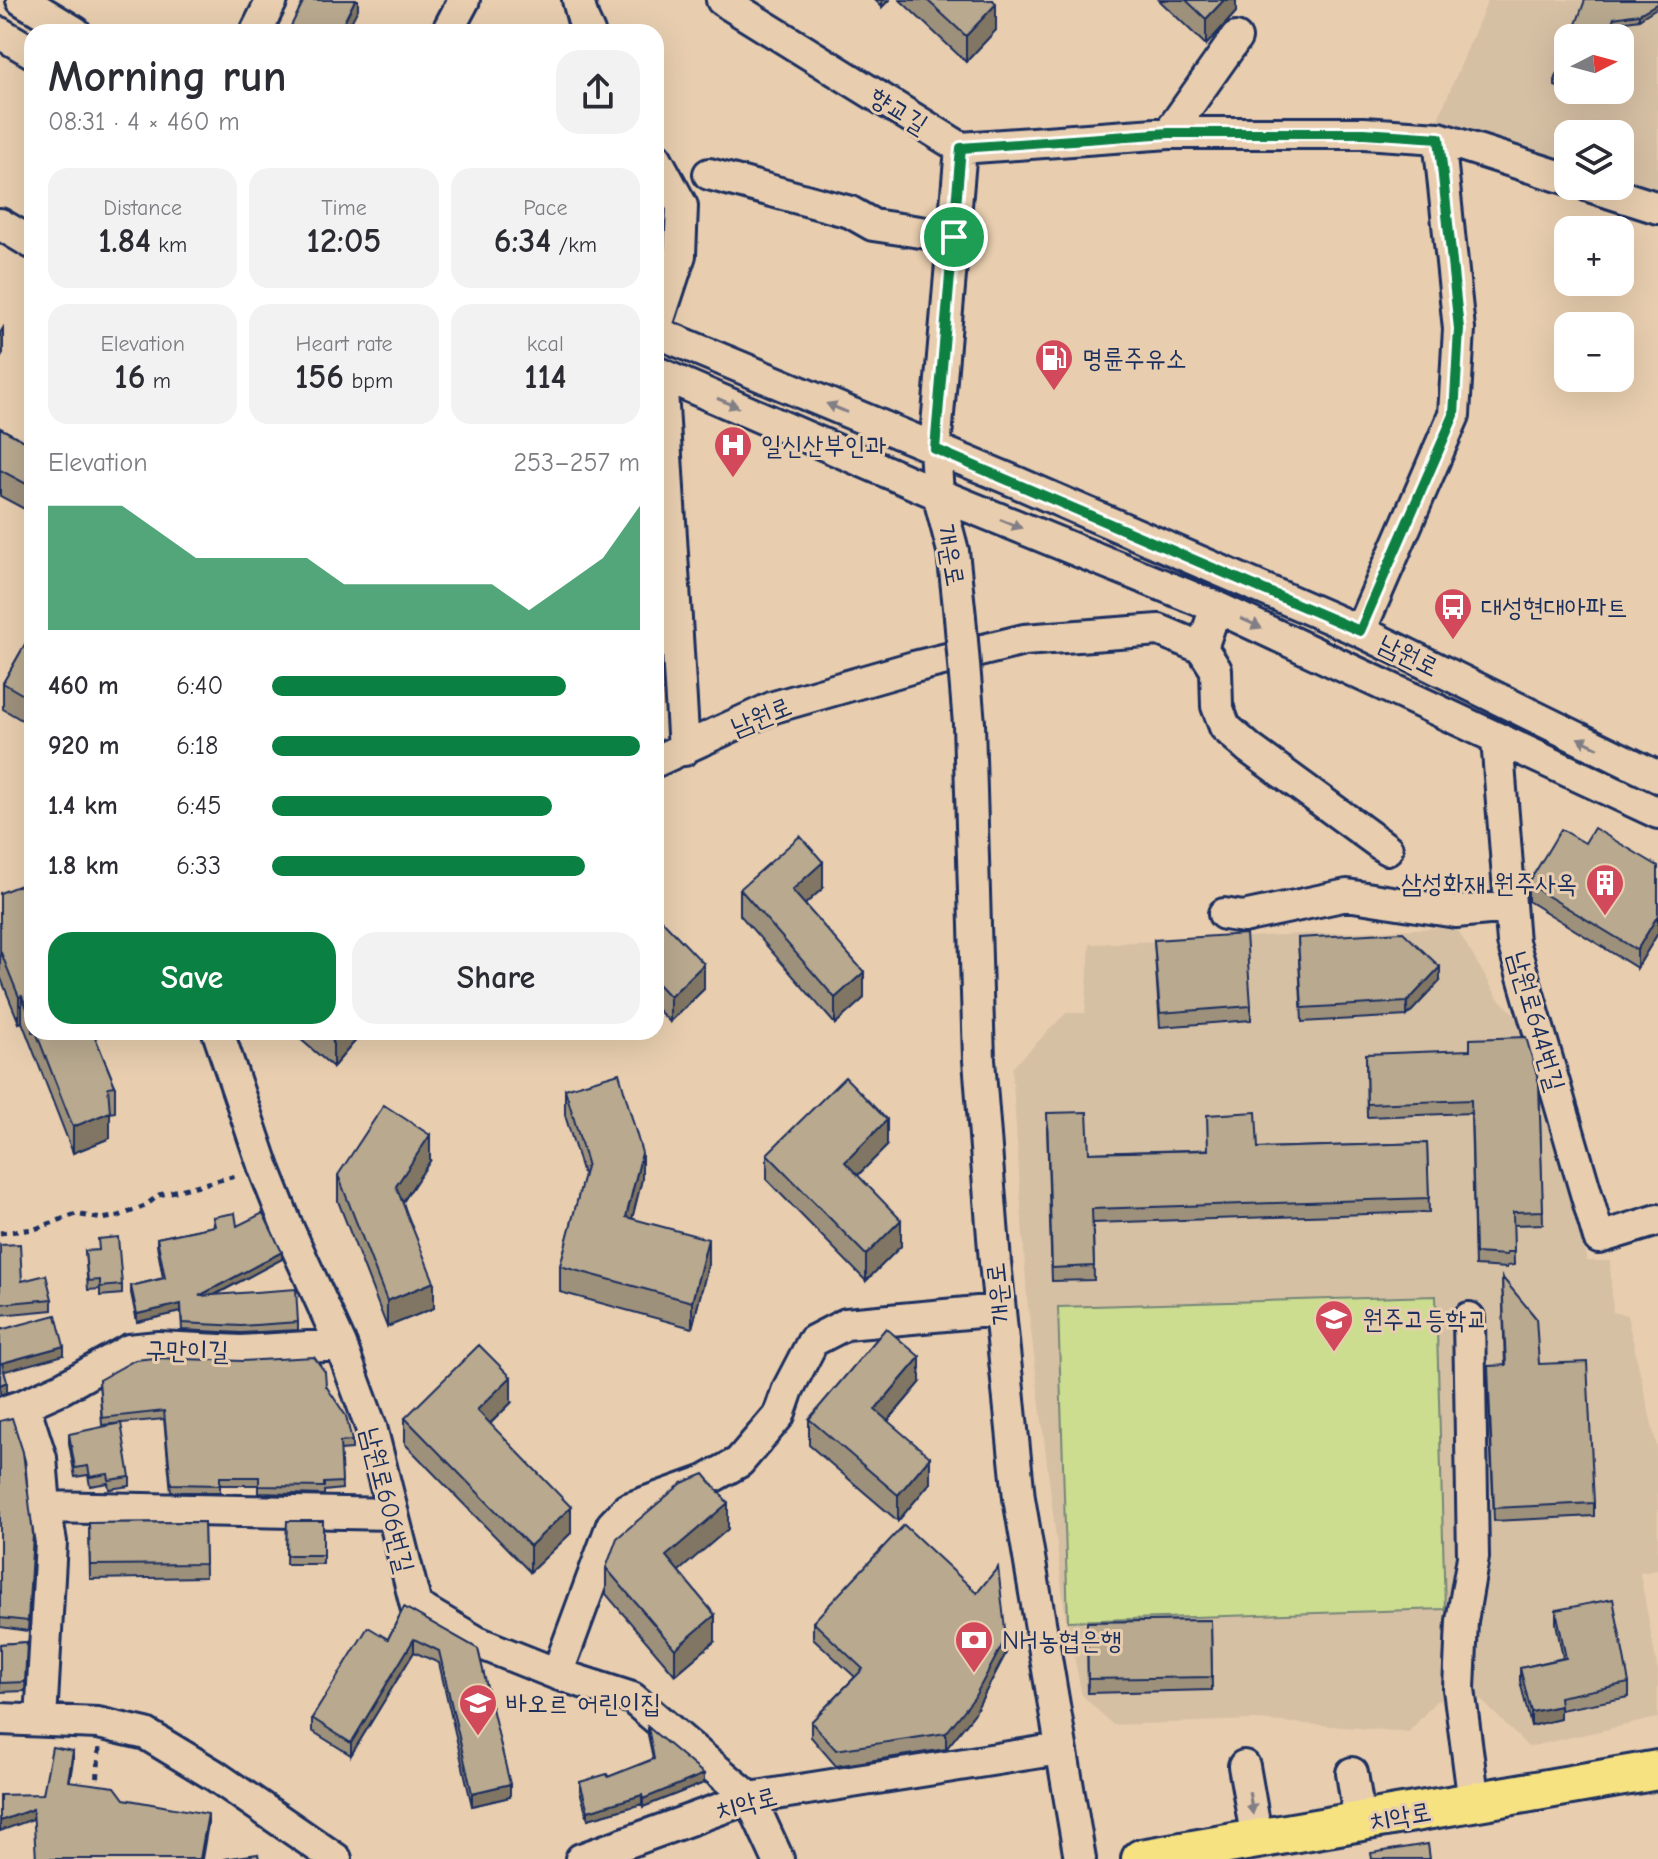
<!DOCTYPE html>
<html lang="en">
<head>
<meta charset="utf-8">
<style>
	:root { --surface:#fff; --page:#f2f2f3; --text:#2b2b33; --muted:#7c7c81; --accent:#0b8043 }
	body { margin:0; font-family:"Comic Neue","Poor Story",sans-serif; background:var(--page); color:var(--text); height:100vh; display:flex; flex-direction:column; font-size:30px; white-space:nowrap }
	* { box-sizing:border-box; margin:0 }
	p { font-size:26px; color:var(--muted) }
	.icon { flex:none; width:44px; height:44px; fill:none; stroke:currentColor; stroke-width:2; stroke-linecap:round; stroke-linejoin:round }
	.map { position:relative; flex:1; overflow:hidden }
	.details { position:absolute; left:24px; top:24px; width:640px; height:1016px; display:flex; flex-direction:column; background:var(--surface); border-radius:24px; box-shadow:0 8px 32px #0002 }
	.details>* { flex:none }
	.needle { width:52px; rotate:84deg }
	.buttons { position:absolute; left:1554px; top:24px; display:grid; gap:16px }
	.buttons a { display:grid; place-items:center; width:80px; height:80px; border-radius:16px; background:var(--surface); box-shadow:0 8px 32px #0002; font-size:40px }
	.pin { position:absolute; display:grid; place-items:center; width:68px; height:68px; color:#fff; margin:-34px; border:4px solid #fff; border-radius:50%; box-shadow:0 2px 8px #0007 }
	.round { display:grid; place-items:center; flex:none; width:84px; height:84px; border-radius:24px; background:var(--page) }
	.overview { display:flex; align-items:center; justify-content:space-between; height:136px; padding:0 24px }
	h1 { font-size:44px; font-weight:700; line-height:60px }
	.metrics { display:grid; grid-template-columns:repeat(3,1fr); gap:12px; height:136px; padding:8px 24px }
	.metrics div { display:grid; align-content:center; border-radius:20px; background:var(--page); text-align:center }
	.metrics b { font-size:34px; font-weight:700 }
	.metrics small { font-size:22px; font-weight:400 }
	.metrics p { font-size:22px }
	.chart { height:224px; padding:16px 24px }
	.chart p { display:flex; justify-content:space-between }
	.chart svg { width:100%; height:144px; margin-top:8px; fill:var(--accent); opacity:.7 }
	.cta { display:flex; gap:16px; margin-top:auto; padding:16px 24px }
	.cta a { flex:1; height:92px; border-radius:24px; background:var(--accent); color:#fff; font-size:32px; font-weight:700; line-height:92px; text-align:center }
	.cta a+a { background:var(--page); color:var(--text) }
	ul { padding:0 24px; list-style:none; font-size:26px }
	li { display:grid; grid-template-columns:128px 96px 1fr; align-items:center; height:60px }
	li i { height:20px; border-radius:10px; background:var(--accent) }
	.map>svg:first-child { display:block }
</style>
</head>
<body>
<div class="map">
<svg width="1658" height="1859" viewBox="0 0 1658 1859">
	<rect width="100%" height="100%" fill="#e8ceaf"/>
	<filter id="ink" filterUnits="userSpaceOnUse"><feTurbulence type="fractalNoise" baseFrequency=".0125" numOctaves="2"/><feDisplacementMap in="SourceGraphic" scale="16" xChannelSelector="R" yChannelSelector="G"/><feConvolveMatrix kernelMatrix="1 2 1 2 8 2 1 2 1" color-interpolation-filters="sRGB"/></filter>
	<g filter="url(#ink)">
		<path fill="#d6c0a4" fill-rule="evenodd" d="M1488 0H1658V198L1620 185V134H1568V169L1435 126ZM1568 38H1620V90H1568Z
			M1456 927 1498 998 1540 1039 1587 1261H1610L1613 1312 1627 1315 1658 1451V1570L1640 1573 1658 1671V1718L1528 1747 1476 1695 1436 1701 1409 1732 1255 1720 1113 1725 1082 1695 1065 1613 1027 1298 1012 1068 1066 1013H1085L1090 944Z"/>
		<path fill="#cddd90" stroke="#748677" stroke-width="2" d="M1436 1296 1445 1609 1068 1621 1058 1307Z"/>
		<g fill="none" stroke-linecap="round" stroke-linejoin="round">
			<defs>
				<path id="minor" d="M22 0 75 32
					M578 0 583 19 589 32
					M722 0 961 148 1169 133H1364L1439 138 1568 179
					M256 32 272 0
					M447 32 464 0
					M0 33 32 52
					M1169 133 1236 38
					M656 158 682 206 680 255 656 328
					M709 174 850 212 873 225 954 237
					M1589 186 1658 208
					M0 224 32 243
					M656 332 1016 482 1360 631 1658 777
					M656 372 938 494 1216 607 1658 813
					M661 374 684 750
					M960 617 953 551 938 494 935 449 961 148
					M1360 631 1454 415 1459 329 1439 138
					M1202 648 1216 670 1217 706 1225 727 1250 749 1387 849
					M969 724 979 1060 995 1262 1019 1498 1080 1859
					M1497 739 1513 942 1599 1238 1658 1220
					M656 761 774 707 914 667 1024 640 1159 630 1202 648 1216 607
					M1224 914 1243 917 1347 895 1456 912 1510 907
					M218 1032 264 1168 287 1226 341 1345 371 1427 416 1606 477 1642 557 1674 632 1698 750 1798 778 1859
					M1469 1318 1473 1557 1462 1621 1459 1689 1474 1803
					M24 1405 41 1458 45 1507 51 1542 41 1720
					M0 1413 24 1405 62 1388 129 1350 158 1347 241 1351 341 1345
					M45 1507 393 1514
					M557 1674 612 1525 627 1509 705 1481 739 1462 779 1415 788 1389 813 1341 846 1324 1000 1310
					M0 1719 98 1723 146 1734 214 1775 336 1859
					M1244 1766 1257 1840
					M1352 1773 1360 1823
					M581 1859 750 1798 1060 1749"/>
				<path id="major" d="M1141 1859 1658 1770"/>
			</defs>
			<use href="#minor" stroke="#1b2f5e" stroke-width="36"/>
			<use href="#major" stroke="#1b2f5e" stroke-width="44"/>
			<path stroke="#1b2f5e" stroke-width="5" stroke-dasharray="6 6" stroke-linecap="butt" d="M0 1233 35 1229 76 1214 102 1219 119 1216 145 1206 159 1195 240 1175
				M97 1790 99 1748"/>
			<use href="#minor" stroke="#e8ceaf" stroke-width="30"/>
			<use href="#major" stroke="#f7e281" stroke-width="38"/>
			<defs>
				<path id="minor-bridge" d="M960 617 969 724"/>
			</defs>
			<use href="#minor-bridge" stroke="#1b2f5e" stroke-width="36" stroke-linecap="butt"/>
			<use href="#minor-bridge" stroke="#e8ceaf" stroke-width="30"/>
		</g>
		<path fill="#9e917b" stroke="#1b2f5e" stroke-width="2" d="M875 0H889L882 7Z
			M900 0H993L996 30 966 62Z
			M1159 0H1236V12L1206 45Z
			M1585 0H1658L1639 19 1614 23Z
			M1568 46V90H1587L1584 97 1555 86V81Z
			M0 428 32 445V513L0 496Z
			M32 632V726L3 709V683Z
			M1585 843 1658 866V933L1637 968 1528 901V884Z
			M823 888 805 904 864 998 835 1024 740 915V889Z
			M32 892V1032H93L115 1086V1112L110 1113V1138L73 1153 22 1022 19 1023 0 976V893Z
			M656 914 704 989 670 1022 656 1008Z
			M1298 938 1440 981 1407 1016 1302 1022Z
			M1154 940 1251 1006V1020L1160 1027Z
			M292 1032H363L333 1067Z
			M1366 1054 1539 1083 1543 1224 1513 1225 1514 1265 1507 1266V1268L1475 1266 1471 1113 1367 1117Z
			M565 1089 642 1179 632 1218 708 1265 692 1328 560 1292V1266L584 1177 565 1115Z
			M1047 1127 1089 1153 1427 1143 1429 1212 1093 1223 1094 1280 1052 1281Z
			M887 1146 858 1175 901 1246 866 1281 767 1180V1154Z
			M430 1161 403 1202 434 1308 387 1327 338 1201V1175Z
			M213 1217 237 1226 282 1259 215 1295 298 1322V1330L241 1333 182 1330 181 1312 137 1322 131 1293V1286L163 1278 157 1245V1238L214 1226Z
			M0 1245 22 1281 52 1299V1310L0 1315Z
			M85 1251 122 1285V1294L100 1296V1289L88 1290Z
			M1502 1277 1539 1364 1594 1503V1516L1494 1521 1488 1380 1505 1365Z
			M99 1380 326 1386 352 1441V1449L340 1450 342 1489 324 1491V1495L259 1493V1485H220V1492H171L164 1419 102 1425Z
			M920 1383 888 1421 930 1483 898 1521 809 1445V1419Z
			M511 1403 490 1424 571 1533 530 1572 405 1444V1418Z
			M0 1421 33 1543 28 1631 0 1627Z
			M69 1434 130 1477V1486L109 1489 108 1483 90 1486 88 1475 75 1477 69 1443Z
			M287 1521H323V1564H286Z
			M204 1522 205 1577 90 1579 89 1523Z
			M728 1529 678 1571 715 1641 675 1675 606 1594V1568Z
			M404 1607 478 1649 510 1797 472 1806 439 1663 414 1652 351 1755 312 1731V1718L388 1639Z
			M1556 1610 1629 1683V1697L1560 1710V1719L1531 1726 1520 1681V1668L1563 1658 1556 1623Z
			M1211 1620 1212 1690 1088 1693 1087 1622Z
			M813 1622 1006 1653 974 1714 946 1749 836 1766 811 1737V1722L855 1677 813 1638Z
			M27 1642 25 1691 0 1692V1644Z
			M648 1727 704 1783 643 1807 642 1804 588 1819 580 1791V1782L608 1777 653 1759 648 1735Z"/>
		<path fill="#817664" stroke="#1b2f5e" stroke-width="2" d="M355 0H358V9L346 32H339Z
			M882 0H889L882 7Z
			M1224 0H1236V12L1206 45V19Z
			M1658 3V7L1639 19V14Z
			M996 4V30L966 62V36Z
			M3 328V354L0 359V333Z
			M823 862V888L792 916V890Z
			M1658 915V933L1637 968V950Z
			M704 964V989L670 1022V997Z
			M1440 967V981L1407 1016V1002Z
			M864 972V998L835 1024V998Z
			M22 996V1022L19 1023V997Z
			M341 1032H363L333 1067V1041Z
			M110 1112V1138L73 1153V1127Z
			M887 1120V1146L845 1188V1162Z
			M430 1135V1161L396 1212V1186Z
			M642 1153V1179L626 1243V1217Z
			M901 1220V1246L866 1281V1255Z
			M708 1239V1265L692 1328V1302Z
			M282 1252V1259L199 1303V1296Z
			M434 1282V1308L387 1327V1301Z
			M181 1304V1312L137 1322V1314Z
			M64 1346V1355L2 1372V1363Z
			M920 1357V1383L875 1436V1410Z
			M511 1377V1403L477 1436V1410Z
			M7 1382V1392L0 1395V1385Z
			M930 1457V1483L898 1521V1495Z
			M728 1503V1529L666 1582V1556Z
			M571 1507V1533L530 1572V1546Z
			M715 1615V1641L675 1675V1649Z
			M1006 1638V1653L974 1714 946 1749V1733Z
			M414 1639V1652L351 1755V1743Z
			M1560 1706V1719L1531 1726V1712Z
			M73 1751V1761L68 1791V1781Z
			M704 1774V1783L643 1807V1799Z
			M510 1784V1797L472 1806V1793Z
			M642 1795V1804L588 1819V1811Z
			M33 1809V1819L0 1831V1821Z
			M208 1814V1824L202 1859H200Z"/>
		<path fill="#b8a98f" stroke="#1b2f5e" stroke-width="2" d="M304 0H355L339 32H288Z
			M927 0H993L996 4 966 36Z
			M1186 0H1224L1206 19Z
			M1585 0H1658V3L1639 14 1614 18 1606 38H1571Z
			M1568 46V86L1555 81Z
			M0 428 32 445V487L0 470Z
			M32 632V700L3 683Z
			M1594 828 1658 866V915L1637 950 1528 884 1561 829 1585 843Z
			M800 836 823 862 792 890 864 972 835 998 740 889Z
			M28 882 32 892V1021L22 996 19 997 0 950V893Z
			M656 914 704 964 670 997 656 982Z
			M1403 932 1440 967 1407 1002 1302 1008 1298 938Z
			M1246 934 1251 1006 1160 1013 1154 940Z
			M36 1032H93L115 1086 108 1087 110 1112 73 1127Z
			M322 1032H341L333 1041Z
			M1526 1037 1539 1083 1543 1211 1513 1212 1514 1252H1507V1255L1475 1253 1471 1100 1367 1104 1366 1054 1470 1050V1039Z
			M619 1073 642 1153 626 1217 708 1239 692 1302 560 1266 587 1163 565 1089Z
			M845 1077 887 1120 845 1162 901 1220 866 1255 767 1154Z
			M384 1105 430 1135 396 1186 434 1282 387 1301 338 1175Z
			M1087 1112 1089 1153 1208 1150 1207 1115 1256 1112 1258 1148 1427 1143 1429 1198 1092 1209 1094 1266 1052 1268 1047 1113Z
			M235 1213 237 1226 263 1213 282 1252 199 1296 296 1289 298 1322 241 1326 182 1323 181 1304 137 1314 131 1286 165 1278 157 1238 215 1226 213 1217Z
			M118 1237 122 1285 100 1287V1280L88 1281 85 1251 99 1250 98 1239Z
			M20 1244 22 1281 46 1275 52 1299 0 1304V1245Z
			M1502 1277 1536 1318 1539 1364 1587 1362 1594 1503 1494 1508 1488 1366 1506 1365Z
			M56 1315 64 1346 2 1363 7 1382 0 1385V1330Z
			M886 1328 920 1357 875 1410 930 1457 898 1495 809 1419Z
			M479 1345 511 1377 477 1410 571 1507 530 1546 405 1418Z
			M314 1357 325 1372 326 1386 346 1416 352 1441 340 1442 342 1482 324 1483V1487L259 1486V1477H220V1485L171 1484 164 1411 102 1418 99 1380 135 1360 155 1358 242 1361Z
			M12 1418 23 1452 33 1534 28 1621 0 1618V1421Z
			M121 1423 130 1477 109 1480 108 1474 90 1477 88 1466 75 1468 69 1434Z
			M704 1474 728 1503 666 1556 715 1615 675 1649 606 1568 617 1538 682 1483Z
			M287 1521H323V1555H286Z
			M204 1522 205 1564 90 1565 89 1523Z
			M904 1525 977 1593 998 1567 1006 1638 974 1698 946 1733 836 1750 811 1722 863 1669 813 1622Z
			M1613 1599 1629 1683 1559 1697 1560 1706 1531 1712 1520 1668 1566 1658 1556 1610Z
			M404 1607 478 1649 510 1784 472 1793 439 1651 414 1639 351 1743 312 1718 368 1627 388 1639Z
			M1211 1620 1212 1677 1088 1679 1087 1622Z
			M27 1642 25 1682 0 1683V1644Z
			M648 1727 704 1774 643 1799 642 1795 588 1811 580 1782 607 1774 608 1777 654 1759Z
			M52 1747 73 1751 68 1781 115 1787 124 1799 208 1814 200 1859H36L33 1809 0 1821V1795L43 1794Z
			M1428 1844 1430 1859H1372L1371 1853Z
			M258 1854 259 1859H224Z"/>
		<defs><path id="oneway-solid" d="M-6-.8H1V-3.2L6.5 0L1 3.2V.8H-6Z" transform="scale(2)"/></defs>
		<g fill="#827e86">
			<use href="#oneway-solid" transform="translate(728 403) rotate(23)"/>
			<use href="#oneway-solid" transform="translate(837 408) rotate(-157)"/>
			<use href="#oneway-solid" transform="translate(1011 524) rotate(22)"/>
			<use href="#oneway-solid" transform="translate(1251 623) rotate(25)"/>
			<use href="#oneway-solid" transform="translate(1588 743) rotate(-154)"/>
			<use href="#oneway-solid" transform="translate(1251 1803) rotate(81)"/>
		</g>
	</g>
	<g fill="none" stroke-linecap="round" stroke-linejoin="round" filter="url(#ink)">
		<defs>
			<path id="route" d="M1169 133H1364L1439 138 1459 329 1454 415 1360 631 935 449 961 148Z"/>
		</defs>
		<use href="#route" stroke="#fff" stroke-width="16"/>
		<use href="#route" stroke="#0b8043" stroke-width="10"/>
	</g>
	<defs>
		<symbol id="fuel-pin" viewBox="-11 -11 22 30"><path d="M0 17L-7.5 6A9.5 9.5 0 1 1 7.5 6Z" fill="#d1495b" stroke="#e8ceaf"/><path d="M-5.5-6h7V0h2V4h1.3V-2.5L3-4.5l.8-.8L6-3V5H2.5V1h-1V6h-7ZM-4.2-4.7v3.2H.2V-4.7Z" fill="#fff"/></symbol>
		<symbol id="hospital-pin" viewBox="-11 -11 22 30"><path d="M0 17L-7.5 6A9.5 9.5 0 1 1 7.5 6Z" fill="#d1495b" stroke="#e8ceaf"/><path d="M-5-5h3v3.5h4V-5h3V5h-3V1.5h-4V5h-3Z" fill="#fff"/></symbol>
		<symbol id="bus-pin" viewBox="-11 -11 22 30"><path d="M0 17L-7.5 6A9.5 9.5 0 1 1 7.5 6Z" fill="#d1495b" stroke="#e8ceaf"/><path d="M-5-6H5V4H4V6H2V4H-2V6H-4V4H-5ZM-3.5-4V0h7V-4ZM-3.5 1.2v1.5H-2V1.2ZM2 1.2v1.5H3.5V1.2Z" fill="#fff"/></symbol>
		<symbol id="building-pin" viewBox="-11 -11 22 30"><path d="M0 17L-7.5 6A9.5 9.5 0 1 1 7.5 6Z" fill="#d1495b" stroke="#e8ceaf"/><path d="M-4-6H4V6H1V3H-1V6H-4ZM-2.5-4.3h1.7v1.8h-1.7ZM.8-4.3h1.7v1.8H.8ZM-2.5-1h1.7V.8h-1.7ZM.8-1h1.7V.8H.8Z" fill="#fff"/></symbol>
		<symbol id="school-pin" viewBox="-11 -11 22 30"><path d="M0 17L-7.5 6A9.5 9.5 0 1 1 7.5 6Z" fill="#d1495b" stroke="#e8ceaf"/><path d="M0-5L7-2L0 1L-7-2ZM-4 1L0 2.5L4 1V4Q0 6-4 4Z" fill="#fff"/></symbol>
		<symbol id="bank-pin" viewBox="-11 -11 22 30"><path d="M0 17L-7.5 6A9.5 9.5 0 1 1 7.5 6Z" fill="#d1495b" stroke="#e8ceaf"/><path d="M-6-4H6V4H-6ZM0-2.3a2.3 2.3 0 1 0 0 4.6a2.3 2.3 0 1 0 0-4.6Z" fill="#fff"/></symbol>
	</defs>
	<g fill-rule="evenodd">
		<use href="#fuel-pin" x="1032" y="336" width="44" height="60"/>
		<use href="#hospital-pin" x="711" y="423" width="44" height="60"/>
		<use href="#bus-pin" x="1431" y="585" width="44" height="60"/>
		<use href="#building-pin" x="1583" y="861" width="44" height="60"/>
		<use href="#school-pin" x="1312" y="1297" width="44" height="60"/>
		<use href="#bank-pin" x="952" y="1618" width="44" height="60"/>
		<use href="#school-pin" x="456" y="1681" width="44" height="60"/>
	</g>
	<g text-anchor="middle" stroke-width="6" stroke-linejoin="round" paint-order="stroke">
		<g font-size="26" fill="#1b2f5e" stroke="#e8ceaf">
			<text transform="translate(899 110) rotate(32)" y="9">향교길</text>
			<text transform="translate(951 555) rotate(80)" y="9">개운로</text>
			<text transform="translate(1409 655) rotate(26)" y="9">남원로</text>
			<text transform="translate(761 716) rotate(-22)" y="9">남원로</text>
			<text transform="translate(1537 1021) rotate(74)" y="9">남원로644번길</text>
			<text transform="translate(998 1294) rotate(-96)" y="9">개운로</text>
			<text transform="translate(187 1350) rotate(1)" y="9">구만이길</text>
			<text transform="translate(388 1500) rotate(76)" y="9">남원로606번길</text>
			<text transform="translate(746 1803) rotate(-15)" y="9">치악로</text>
			<text transform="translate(1400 1816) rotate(-10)" y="9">치악로</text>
		</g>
		<g font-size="26" fill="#1b2f5e" stroke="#e8ceaf" text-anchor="start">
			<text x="1082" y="367">명륜주유소</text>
			<text x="761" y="454">일신산부인과</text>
			<text x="1481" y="616">대성현대아파트</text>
			<text x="1577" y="892" text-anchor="end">삼성화재 원주사옥</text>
			<text x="1362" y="1328">원주고등학교</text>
			<text x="1002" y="1649">NH농협은행</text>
			<text x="506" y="1712">바오르 어린이집</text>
		</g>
	</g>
</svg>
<div class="buttons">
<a><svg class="needle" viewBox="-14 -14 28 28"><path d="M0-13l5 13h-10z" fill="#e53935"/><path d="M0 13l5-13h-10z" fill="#7c7c81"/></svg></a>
<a><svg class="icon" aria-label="layers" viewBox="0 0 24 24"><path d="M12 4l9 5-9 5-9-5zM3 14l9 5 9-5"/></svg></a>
<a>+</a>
<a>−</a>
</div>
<div class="pin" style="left:954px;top:237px;background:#1e9e55"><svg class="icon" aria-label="arrive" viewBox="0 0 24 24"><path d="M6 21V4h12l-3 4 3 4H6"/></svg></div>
<section class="details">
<div class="overview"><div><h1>Morning run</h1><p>08:31 · 4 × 460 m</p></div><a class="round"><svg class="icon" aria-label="share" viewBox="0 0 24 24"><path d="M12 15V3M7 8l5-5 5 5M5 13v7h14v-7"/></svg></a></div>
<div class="metrics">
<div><p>Distance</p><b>1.84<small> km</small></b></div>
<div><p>Time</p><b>12:05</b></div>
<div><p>Pace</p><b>6:34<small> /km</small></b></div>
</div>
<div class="metrics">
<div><p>Elevation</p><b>16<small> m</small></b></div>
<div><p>Heart rate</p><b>156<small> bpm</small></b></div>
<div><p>kcal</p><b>114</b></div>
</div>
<div class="chart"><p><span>Elevation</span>253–257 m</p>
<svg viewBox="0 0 160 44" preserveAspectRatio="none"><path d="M0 44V6L10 6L20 6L30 14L40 22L50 22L60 22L70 22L80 30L90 30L100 30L110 30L120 30L130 38L140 30L150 22L160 6V44z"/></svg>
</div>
<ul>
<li><b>460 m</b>6:40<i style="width:80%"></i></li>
<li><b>920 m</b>6:18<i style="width:100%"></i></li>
<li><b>1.4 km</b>6:45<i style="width:76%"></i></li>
<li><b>1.8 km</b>6:33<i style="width:85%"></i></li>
</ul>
<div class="cta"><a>Save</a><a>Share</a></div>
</section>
</div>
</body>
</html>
